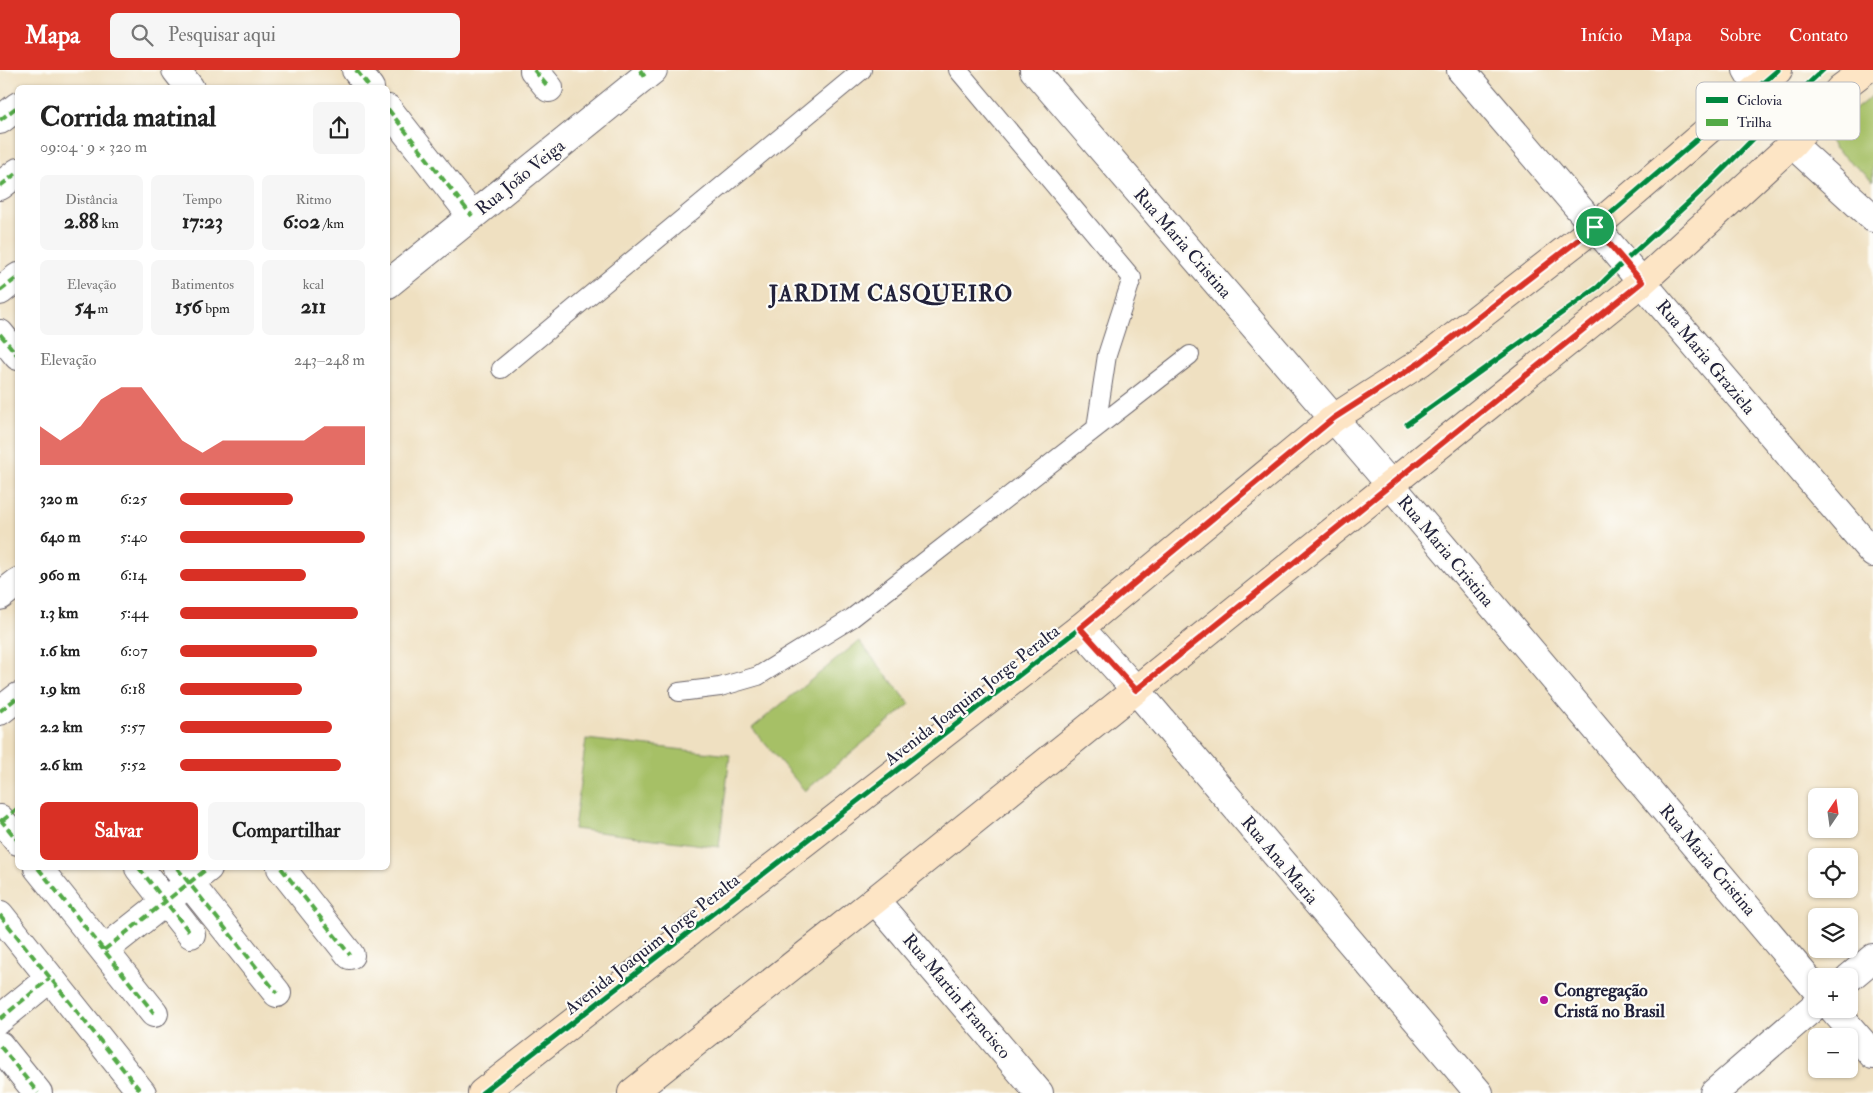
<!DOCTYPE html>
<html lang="pt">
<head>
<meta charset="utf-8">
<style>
	:root { --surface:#fff; --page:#f6f6f6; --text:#222; --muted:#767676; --accent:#d93025 }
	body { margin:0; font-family:"IM FELL Double Pica",serif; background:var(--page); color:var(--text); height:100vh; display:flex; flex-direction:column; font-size:19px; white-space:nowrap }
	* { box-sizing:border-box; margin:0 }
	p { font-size:16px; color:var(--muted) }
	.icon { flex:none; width:28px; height:28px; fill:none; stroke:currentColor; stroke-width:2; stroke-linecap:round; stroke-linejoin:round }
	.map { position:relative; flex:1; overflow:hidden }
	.panel { position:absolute; left:15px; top:15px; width:375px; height:785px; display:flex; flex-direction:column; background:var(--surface); border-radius:8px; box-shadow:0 1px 4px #0004 }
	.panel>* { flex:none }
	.needle { width:32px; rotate:13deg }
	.controls { position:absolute; left:1808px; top:718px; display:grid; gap:10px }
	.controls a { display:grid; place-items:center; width:50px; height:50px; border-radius:8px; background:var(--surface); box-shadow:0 1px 4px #0004; font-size:25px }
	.pin { position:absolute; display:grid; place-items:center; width:42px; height:42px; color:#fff; margin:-21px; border:2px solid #fff; border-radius:50%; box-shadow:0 1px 5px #0007 }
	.round { display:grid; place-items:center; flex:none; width:52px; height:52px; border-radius:8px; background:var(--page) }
	.headline { display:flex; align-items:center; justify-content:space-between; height:85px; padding:0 25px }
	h1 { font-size:28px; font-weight:800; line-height:38px }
	.metrics { display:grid; grid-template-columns:repeat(3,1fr); gap:8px; height:85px; padding:5px 25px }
	.metrics div { display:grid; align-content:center; border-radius:8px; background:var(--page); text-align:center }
	.metrics b { font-size:21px; font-weight:800 }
	.metrics small { font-size:14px; font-weight:400 }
	.metrics p { font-size:14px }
	.chart { height:140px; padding:10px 25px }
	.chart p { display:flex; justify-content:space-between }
	.chart svg { width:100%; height:90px; margin-top:5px; fill:var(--accent); opacity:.7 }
	.action { display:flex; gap:10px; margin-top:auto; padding:10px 25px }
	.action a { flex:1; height:58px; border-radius:8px; background:var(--accent); color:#fff; font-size:20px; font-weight:800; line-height:58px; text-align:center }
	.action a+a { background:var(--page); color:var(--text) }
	ul { padding:0 25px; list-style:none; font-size:16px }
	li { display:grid; grid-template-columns:80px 60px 1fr; align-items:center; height:38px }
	li i { height:12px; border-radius:6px; background:var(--accent) }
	header { display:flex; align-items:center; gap:30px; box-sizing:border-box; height:70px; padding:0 25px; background:var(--accent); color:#fff }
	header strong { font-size:24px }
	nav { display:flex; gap:28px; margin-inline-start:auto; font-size:18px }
	.search { width:350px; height:45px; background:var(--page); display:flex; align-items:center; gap:12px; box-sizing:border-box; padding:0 18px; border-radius:8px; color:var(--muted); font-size:19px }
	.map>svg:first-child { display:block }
</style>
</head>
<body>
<header>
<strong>Mapa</strong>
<div class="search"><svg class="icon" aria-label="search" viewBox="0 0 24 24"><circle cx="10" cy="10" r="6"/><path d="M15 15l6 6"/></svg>Pesquisar aqui</div>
<nav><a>Início</a><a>Mapa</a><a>Sobre</a><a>Contato</a></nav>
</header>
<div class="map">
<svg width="1873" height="1023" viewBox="0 0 1873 1023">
	<rect width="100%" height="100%" fill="#fdfcf7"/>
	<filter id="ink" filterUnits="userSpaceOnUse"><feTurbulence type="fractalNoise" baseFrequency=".02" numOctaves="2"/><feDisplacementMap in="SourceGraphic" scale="10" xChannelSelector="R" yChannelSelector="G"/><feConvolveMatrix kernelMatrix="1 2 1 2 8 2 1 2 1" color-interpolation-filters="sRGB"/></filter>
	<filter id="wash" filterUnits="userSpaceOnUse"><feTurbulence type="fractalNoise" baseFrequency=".0096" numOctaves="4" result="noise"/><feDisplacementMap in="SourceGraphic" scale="20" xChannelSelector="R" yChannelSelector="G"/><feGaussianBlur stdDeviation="1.12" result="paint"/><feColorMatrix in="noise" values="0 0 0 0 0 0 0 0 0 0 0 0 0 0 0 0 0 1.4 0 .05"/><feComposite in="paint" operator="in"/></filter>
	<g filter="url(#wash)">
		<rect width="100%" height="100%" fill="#efe0c1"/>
		<path fill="#a6c066" stroke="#647150" d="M1873 25V111L1835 79 1830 71 1832 58Z
			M859 571 910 634 805 721 752 658Z
			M586 669 730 685 719 777 574 759Z"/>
	</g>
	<g filter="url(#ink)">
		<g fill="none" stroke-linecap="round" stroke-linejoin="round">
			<defs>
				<path id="lane" d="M958 0 1132 208 1107 285 1096 358
					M501 299 862 0
					M679 622 720 617 758 606 852 548 1190 285"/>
				<path id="street" d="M176 0 190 18
					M356 0 370 18
					M534 0 549 18
					M1034 0 1390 414 1816 919
					M1461 0 1873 483
					M1747 0 1757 17
					M388 39 472 146
					M0 50 18 36
					M1792 74 1873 148
					M0 116 18 102
					M388 214 653 0
					M0 221 18 207
					M0 264 18 286
					M0 526 18 512
					M1080 558 1136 620 1479 1023
					M0 641 18 627
					M0 749 18 771
					M38 798 154 943
					M139 798 191 864
					M177 798 277 923
					M281 798 350 885
					M875 830 1039 1023
					M0 845 142 1023
					M104 880 208 798
					M1849 908 1873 888
					M1833 939 1873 985
					M0 949 50 908
					M0 976 38 1023
					M1714 1023 1816 935"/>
				<path id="secondary" d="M482 1023 1080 558 1334 348 1421 292 1595 157 1778 0
					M632 1023 875 830 1642 212 1792 74 1840 19 1865 0"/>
			</defs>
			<use href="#lane" stroke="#6a646a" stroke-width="20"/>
			<use href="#street" stroke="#6a646a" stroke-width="30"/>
			<use href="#secondary" stroke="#6a646a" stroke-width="30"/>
			<use href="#lane" stroke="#fff" stroke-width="18"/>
			<use href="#street" stroke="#fff" stroke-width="28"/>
			<use href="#secondary" stroke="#fde5c5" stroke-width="28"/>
			<path stroke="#53aa46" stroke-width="4" stroke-dasharray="8 4" stroke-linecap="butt" d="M356 0 370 18
				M534 0 549 18
				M640 0 645 7
				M388 39 472 146
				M0 50 18 36
				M0 116 18 102
				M0 221 18 207
				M0 264 18 286
				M0 641 18 627
				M0 749 18 771
				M2 751 18 738
				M38 798 154 943
				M139 798 191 864
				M177 798 277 923
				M281 798 350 885
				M0 845 142 1023
				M104 880 208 798
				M0 949 50 908
				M0 976 38 1023"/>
			<defs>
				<path id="cycleway" d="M1407 354 1598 217C1630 184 1666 155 1699 123 1741 83 1780 39 1823 0
					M482 1023 1080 558 1334 348 1421 292 1595 157 1778 0"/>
			</defs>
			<use href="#cycleway" stroke="#fdfcf7" stroke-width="8"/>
			<use href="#cycleway" stroke="#00873e" stroke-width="5"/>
		</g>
	</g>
	<g fill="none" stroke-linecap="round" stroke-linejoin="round" filter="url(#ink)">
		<defs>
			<path id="route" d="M1595 157 1642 212 1136 620 1080 558 1334 348 1421 292Z"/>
		</defs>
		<use href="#route" stroke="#fff" stroke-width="10"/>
		<use href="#route" stroke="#d93025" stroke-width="6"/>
	</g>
	<circle fill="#b5179e" stroke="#fdfcf7" stroke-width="2" cx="1544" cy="930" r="5"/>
	<g text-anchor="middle" stroke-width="4.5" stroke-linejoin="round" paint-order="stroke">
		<g font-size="18" fill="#22223b" stroke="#fdfcf7">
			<text transform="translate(520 107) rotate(-39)" y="6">Rua João Veiga</text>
			<text transform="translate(1183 173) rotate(49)" y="6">Rua Maria Cristina</text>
			<text transform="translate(1706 287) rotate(50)" y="6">Rua Maria Graziela</text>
			<text transform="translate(1446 481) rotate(50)" y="6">Rua Maria Cristina</text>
			<text transform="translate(972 625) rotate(-38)" y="6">Avenida Joaquim Jorge Peralta</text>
			<text transform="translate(1280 790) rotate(50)" y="6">Rua Ana Maria</text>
			<text transform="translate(1708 790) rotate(50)" y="6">Rua Maria Cristina</text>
			<text transform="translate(652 874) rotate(-38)" y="6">Avenida Joaquim Jorge Peralta</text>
			<text transform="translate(957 926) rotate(50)" y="6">Rua Martin Francisco</text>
		</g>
		<g font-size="18" font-weight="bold" fill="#22223b" stroke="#fdfcf7" text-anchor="start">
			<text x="1554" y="926">Congregação<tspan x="1554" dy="21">Cristã no Brasil</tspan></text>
		</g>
		<g font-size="22" font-weight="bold" letter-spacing="1" fill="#22223b" stroke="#fdfcf7">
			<text x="891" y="231">JARDIM CASQUEIRO</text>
		</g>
	</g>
	<rect x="1696" y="12" width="164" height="58" rx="8" fill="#fdfcf7" stroke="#bbbbbf" stroke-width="1"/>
	<rect x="1706" y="27" width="22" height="6" fill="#00873e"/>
	<rect x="1706" y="49" width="22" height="7" fill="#53aa46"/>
	<g font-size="14" fill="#22223b">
		<text x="1737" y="35">Ciclovia</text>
		<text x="1737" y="57">Trilha</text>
	</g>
</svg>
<div class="controls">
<a><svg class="needle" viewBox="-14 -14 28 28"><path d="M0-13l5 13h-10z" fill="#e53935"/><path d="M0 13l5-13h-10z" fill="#767676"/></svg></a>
<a><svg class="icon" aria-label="locate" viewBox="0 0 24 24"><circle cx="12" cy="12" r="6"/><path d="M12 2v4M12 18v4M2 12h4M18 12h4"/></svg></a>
<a><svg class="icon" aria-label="layers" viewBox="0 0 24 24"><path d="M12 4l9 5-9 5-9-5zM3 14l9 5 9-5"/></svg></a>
<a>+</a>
<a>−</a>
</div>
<div class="pin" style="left:1595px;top:157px;background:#1e9e55"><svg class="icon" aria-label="arrive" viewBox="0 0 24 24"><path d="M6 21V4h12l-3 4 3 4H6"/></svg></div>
<section class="panel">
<div class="headline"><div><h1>Corrida matinal</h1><p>09:04 · 9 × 320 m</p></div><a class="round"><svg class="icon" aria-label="share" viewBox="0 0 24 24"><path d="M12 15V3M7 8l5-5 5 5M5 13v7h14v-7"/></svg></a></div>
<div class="metrics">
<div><p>Distância</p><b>2.88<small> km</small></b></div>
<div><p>Tempo</p><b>17:23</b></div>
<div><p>Ritmo</p><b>6:02<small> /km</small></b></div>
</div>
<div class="metrics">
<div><p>Elevação</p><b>54<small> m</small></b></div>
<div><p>Batimentos</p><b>156<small> bpm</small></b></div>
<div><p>kcal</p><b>211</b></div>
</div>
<div class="chart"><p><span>Elevação</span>243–248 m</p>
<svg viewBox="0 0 160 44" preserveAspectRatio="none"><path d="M0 44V25L10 32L20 25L30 12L40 6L50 6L60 19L70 32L80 38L90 32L100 32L110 32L120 32L130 32L140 25L150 25L160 25V44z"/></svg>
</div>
<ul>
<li><b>320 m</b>6:25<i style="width:61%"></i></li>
<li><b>640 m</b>5:40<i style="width:100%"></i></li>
<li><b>960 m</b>6:14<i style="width:68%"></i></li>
<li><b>1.3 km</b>5:44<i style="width:96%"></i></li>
<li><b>1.6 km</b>6:07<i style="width:74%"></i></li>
<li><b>1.9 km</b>6:18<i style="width:66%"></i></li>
<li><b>2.2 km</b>5:57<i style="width:82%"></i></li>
<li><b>2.6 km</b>5:52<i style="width:87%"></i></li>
</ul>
<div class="action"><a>Salvar</a><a>Compartilhar</a></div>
</section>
</div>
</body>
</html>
